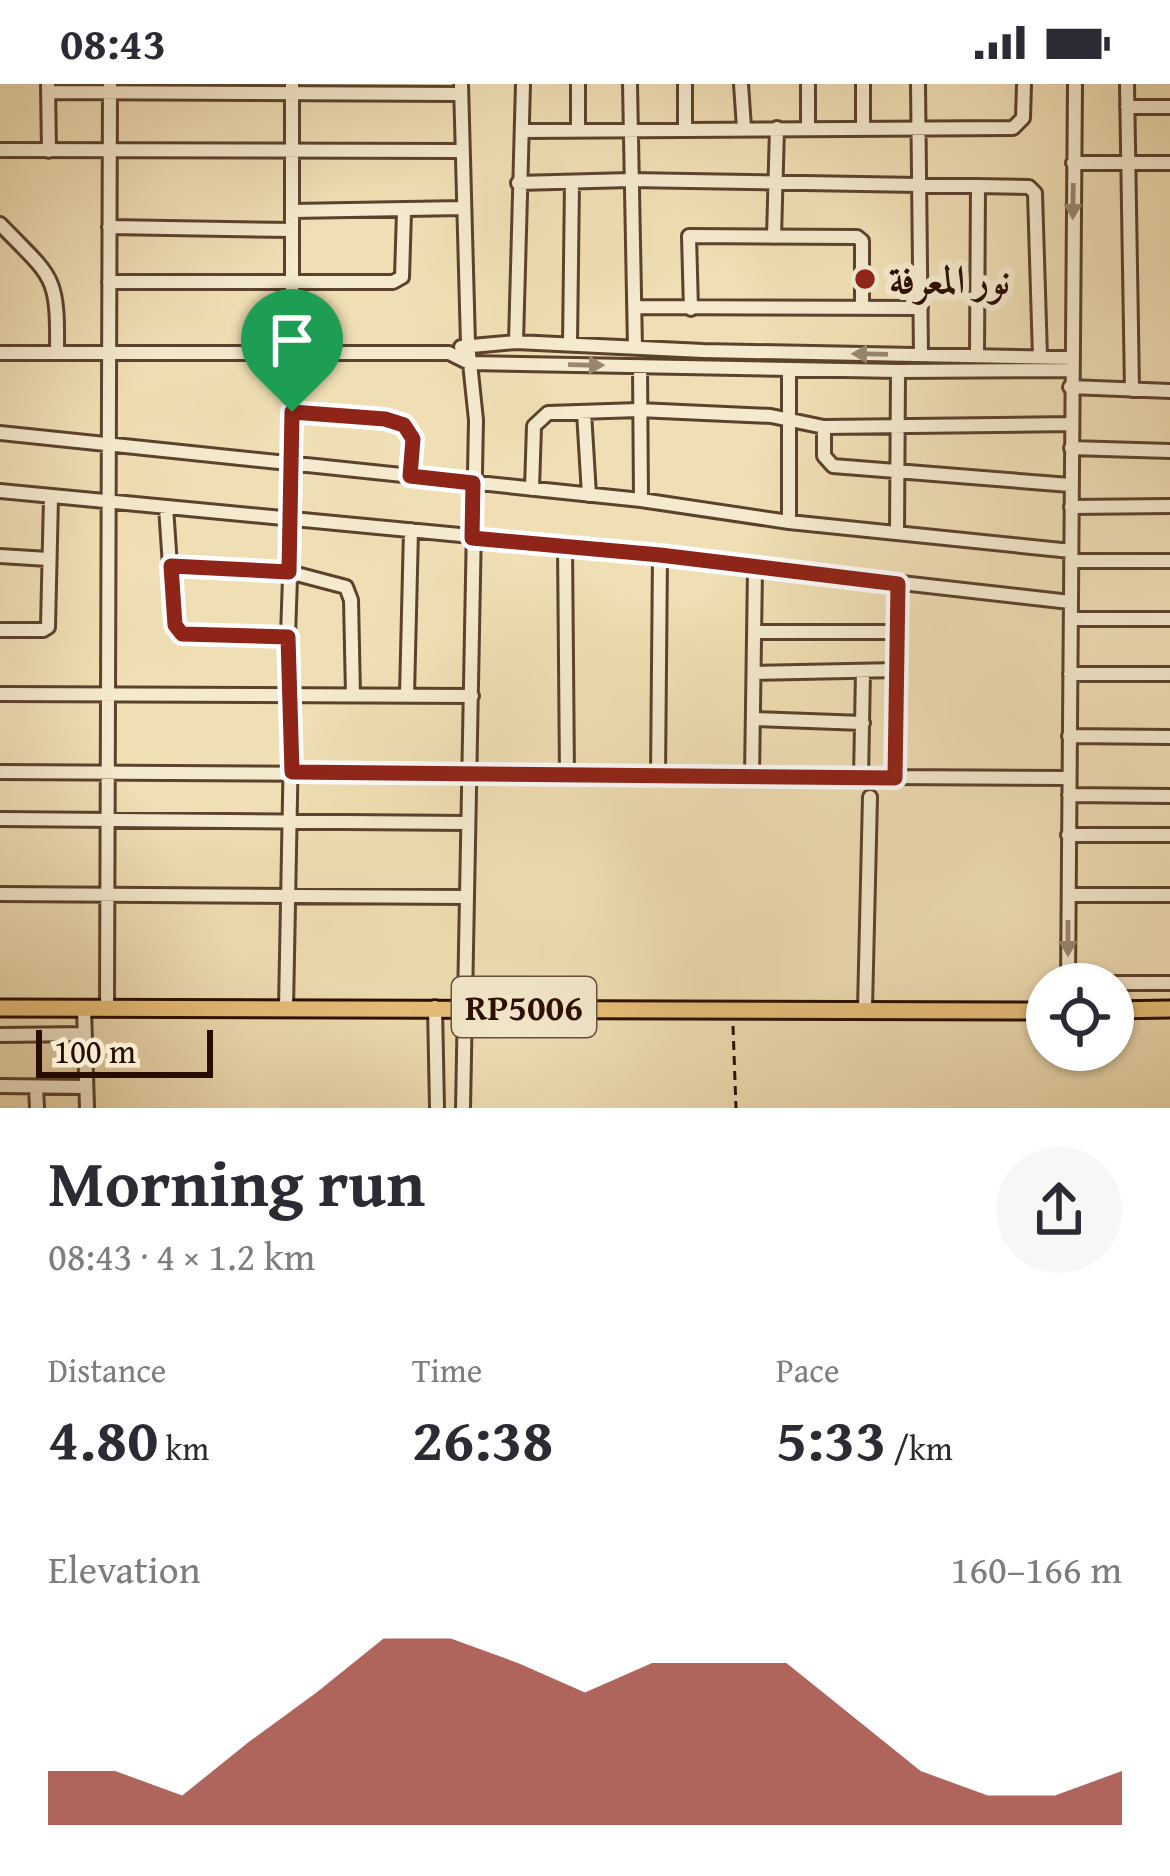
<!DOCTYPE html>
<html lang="en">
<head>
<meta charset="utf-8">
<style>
	:root { --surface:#fff; --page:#f7f7f7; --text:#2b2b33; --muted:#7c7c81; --accent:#8f2418 }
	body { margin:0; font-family:"Gentium Book Plus",Amiri,serif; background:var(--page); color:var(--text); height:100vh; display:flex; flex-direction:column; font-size:45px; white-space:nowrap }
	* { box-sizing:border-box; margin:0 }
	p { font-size:39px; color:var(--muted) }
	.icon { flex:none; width:66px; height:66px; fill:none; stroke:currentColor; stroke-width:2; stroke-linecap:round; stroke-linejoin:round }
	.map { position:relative; height:1024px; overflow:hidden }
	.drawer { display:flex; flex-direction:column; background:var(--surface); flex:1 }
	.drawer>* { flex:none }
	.fabs { position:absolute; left:1026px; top:879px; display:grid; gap:24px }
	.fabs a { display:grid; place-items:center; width:108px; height:108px; border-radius:50%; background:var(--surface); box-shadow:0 3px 9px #0004; font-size:60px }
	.scale { position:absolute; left:36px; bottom:30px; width:177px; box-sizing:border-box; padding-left:12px; border:6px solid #290d00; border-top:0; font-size:33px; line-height:42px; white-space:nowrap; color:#290d00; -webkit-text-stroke:9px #f5eace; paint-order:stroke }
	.pin { position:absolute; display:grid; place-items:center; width:102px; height:102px; color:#fff; margin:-123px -51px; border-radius:50% 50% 50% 0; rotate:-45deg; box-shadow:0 0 12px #0007 }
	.pin .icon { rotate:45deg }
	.round { display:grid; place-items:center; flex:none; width:126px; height:126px; border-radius:63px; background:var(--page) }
	.overview { display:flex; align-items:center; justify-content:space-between; height:204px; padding:0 48px }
	h1 { font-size:66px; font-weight:700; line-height:90px }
	.figures { display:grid; grid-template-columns:repeat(3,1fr); gap:18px; height:204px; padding:12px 48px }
	.figures div { display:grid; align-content:center }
	.figures b { font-size:60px; font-weight:700 }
	.figures small { font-size:33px; font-weight:400 }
	.figures p { font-size:33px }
	.chart { height:336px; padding:24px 48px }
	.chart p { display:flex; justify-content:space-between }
	.chart svg { width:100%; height:216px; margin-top:12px; fill:var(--accent); opacity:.7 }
	.status { display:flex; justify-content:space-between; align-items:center; height:84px; padding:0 60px; background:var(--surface); direction:ltr }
	.status svg { height:33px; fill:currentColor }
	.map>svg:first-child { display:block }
</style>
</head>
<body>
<div class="status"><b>08:43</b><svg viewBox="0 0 49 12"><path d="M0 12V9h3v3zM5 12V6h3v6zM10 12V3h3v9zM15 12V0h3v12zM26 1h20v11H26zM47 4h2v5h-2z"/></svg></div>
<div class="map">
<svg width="1170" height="1024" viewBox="0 0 1170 1024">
	<rect width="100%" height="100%" fill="#f0dfb4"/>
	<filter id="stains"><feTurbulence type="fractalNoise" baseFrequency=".00167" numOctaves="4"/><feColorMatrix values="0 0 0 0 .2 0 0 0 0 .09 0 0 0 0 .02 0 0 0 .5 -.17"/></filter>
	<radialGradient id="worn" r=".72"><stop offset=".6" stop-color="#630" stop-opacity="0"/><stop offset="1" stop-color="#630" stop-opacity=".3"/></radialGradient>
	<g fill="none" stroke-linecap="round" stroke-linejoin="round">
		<defs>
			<path id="minor" d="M461 0 468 260 476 336 463 1024
				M630 0 635 264
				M685 0V44
				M741 0 744 44
				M808 0V44
				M863 0V43
				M918 0 921 271
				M1127 0 1132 306
				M48 1 49 67
				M48 8 461 10
				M1127 23H1170
				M578 44V0
				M522 47 1013 44 1023 34 1024 0
				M0 66 460 67
				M1073 79H1170
				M518 99 630 96 1029 103 1035 109 1040 273
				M292 127 463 124
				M0 140C52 194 58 189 57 266
				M109 143 292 146
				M774 153 777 44
				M109 198H393L402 193 404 128
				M635 223 921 224
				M691 225 689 152 857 153 862 157V223
				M516 258 523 0
				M570 260 572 98
				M461 263 516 258 703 267 1071 274
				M0 269H449L469 279 898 287 1070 286
				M977 272 978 102
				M640 282 641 416
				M1070 303 1170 307
				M292 328 385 335 404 341 413 355 410 392
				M584 328 589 411
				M824 343V372L833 382 1070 401
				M0 349 641 416 789 438 1071 467
				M1071 364 1170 367
				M532 405 534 342 548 329 639 326 771 332 824 343 1070 340
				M0 407 565 461 1070 518
				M166 423 174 541 187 551 288 552
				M1071 423 1170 422
				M789 438V285
				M897 449 898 287
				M565 461 567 692
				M0 472 48 475
				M1071 477H1170
				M171 482 289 488 346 503 351 516 353 611
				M1071 535H1170
				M0 546H43L48 543 51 413
				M755 548H898
				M754 589 898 586
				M1070 590H1170
				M0 610 472 612
				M407 611 411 446
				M754 635 863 639
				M1069 652 1170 653
				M0 688 1069 694
				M658 693 660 471
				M752 693 755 485
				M895 694 898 500
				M861 695 863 587
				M1069 711 1170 712
				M0 735 468 739
				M1068 751H1170
				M0 810 467 813
				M1069 811H1170
				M1068 899H1170
				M1068 900 1075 0
				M107 923 110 0
				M435 923 437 1024
				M84 924 87 1024
				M286 924 292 610 288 552 292 435V0
				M865 924 870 713
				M0 951 85 950
				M0 1002 86 1003
				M36 1003 37 1024"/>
			<path id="major" d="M0 924 1047 927
				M1113 926 1170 925"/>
		</defs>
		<use href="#minor" stroke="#5b422d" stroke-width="18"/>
		<use href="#major" stroke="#290d00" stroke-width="21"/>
		<path stroke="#290d00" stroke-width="3" stroke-dasharray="9 6" stroke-linecap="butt" d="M733 942 736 1024"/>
		<use href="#minor" stroke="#f5eace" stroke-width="12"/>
		<use href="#major" stroke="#e8c07a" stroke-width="15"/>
	</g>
	<defs><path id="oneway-solid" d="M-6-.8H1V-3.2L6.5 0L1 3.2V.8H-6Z" transform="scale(3)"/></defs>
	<g fill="#998771">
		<use href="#oneway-solid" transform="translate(1073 117) rotate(91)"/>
		<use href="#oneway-solid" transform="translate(870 270) rotate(-179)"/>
		<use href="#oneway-solid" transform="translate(586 281) rotate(1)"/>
		<use href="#oneway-solid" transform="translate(1068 854) rotate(90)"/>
	</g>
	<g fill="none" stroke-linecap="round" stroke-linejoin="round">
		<defs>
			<path id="route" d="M292 328 385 335 404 341 413 355 410 392 473 399 472 454 660 471 898 500 895 694 292 688 288 553 182 550 175 541 171 482 289 488Z"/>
		</defs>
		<use href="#route" stroke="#fff" stroke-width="24"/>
		<use href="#route" stroke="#8f2418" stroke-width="15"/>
	</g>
	<circle fill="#8f2418" stroke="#f5eace" stroke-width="4.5" cx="865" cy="195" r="12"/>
	<g text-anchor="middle" stroke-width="12" stroke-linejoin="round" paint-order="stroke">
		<rect fill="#f5eace" stroke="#664f3e" stroke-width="3" x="452" y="893" width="144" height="60" rx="9"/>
		<g font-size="36" font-weight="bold" fill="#290d00">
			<text x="524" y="936">RP5006</text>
		</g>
		<g font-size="39" font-weight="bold" fill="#290d00" stroke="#f5eace" text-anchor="start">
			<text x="889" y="209">نور المعرفة</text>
		</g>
	</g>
	<rect width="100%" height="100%" filter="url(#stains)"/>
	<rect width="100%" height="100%" fill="url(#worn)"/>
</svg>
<div class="fabs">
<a><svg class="icon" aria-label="locate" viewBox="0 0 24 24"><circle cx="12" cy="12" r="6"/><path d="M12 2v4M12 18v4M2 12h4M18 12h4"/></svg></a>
</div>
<div class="scale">100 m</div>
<div class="pin" style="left:292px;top:328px;background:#1e9e55"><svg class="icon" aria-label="arrive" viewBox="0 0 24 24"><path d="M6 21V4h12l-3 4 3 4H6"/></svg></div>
</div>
<section class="drawer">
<div class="overview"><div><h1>Morning run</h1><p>08:43 · 4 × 1.2 km</p></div><a class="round"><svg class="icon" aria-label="share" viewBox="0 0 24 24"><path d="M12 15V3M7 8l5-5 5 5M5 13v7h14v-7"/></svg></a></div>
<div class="figures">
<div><p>Distance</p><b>4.80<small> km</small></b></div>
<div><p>Time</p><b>26:38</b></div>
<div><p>Pace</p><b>5:33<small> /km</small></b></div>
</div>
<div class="chart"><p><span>Elevation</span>160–166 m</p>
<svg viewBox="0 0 160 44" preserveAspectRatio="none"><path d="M0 44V33L10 33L20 38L30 27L40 17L50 6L60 6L70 11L80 17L90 11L100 11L110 11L120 22L130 33L140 38L150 38L160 33V44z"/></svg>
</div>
</section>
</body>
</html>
